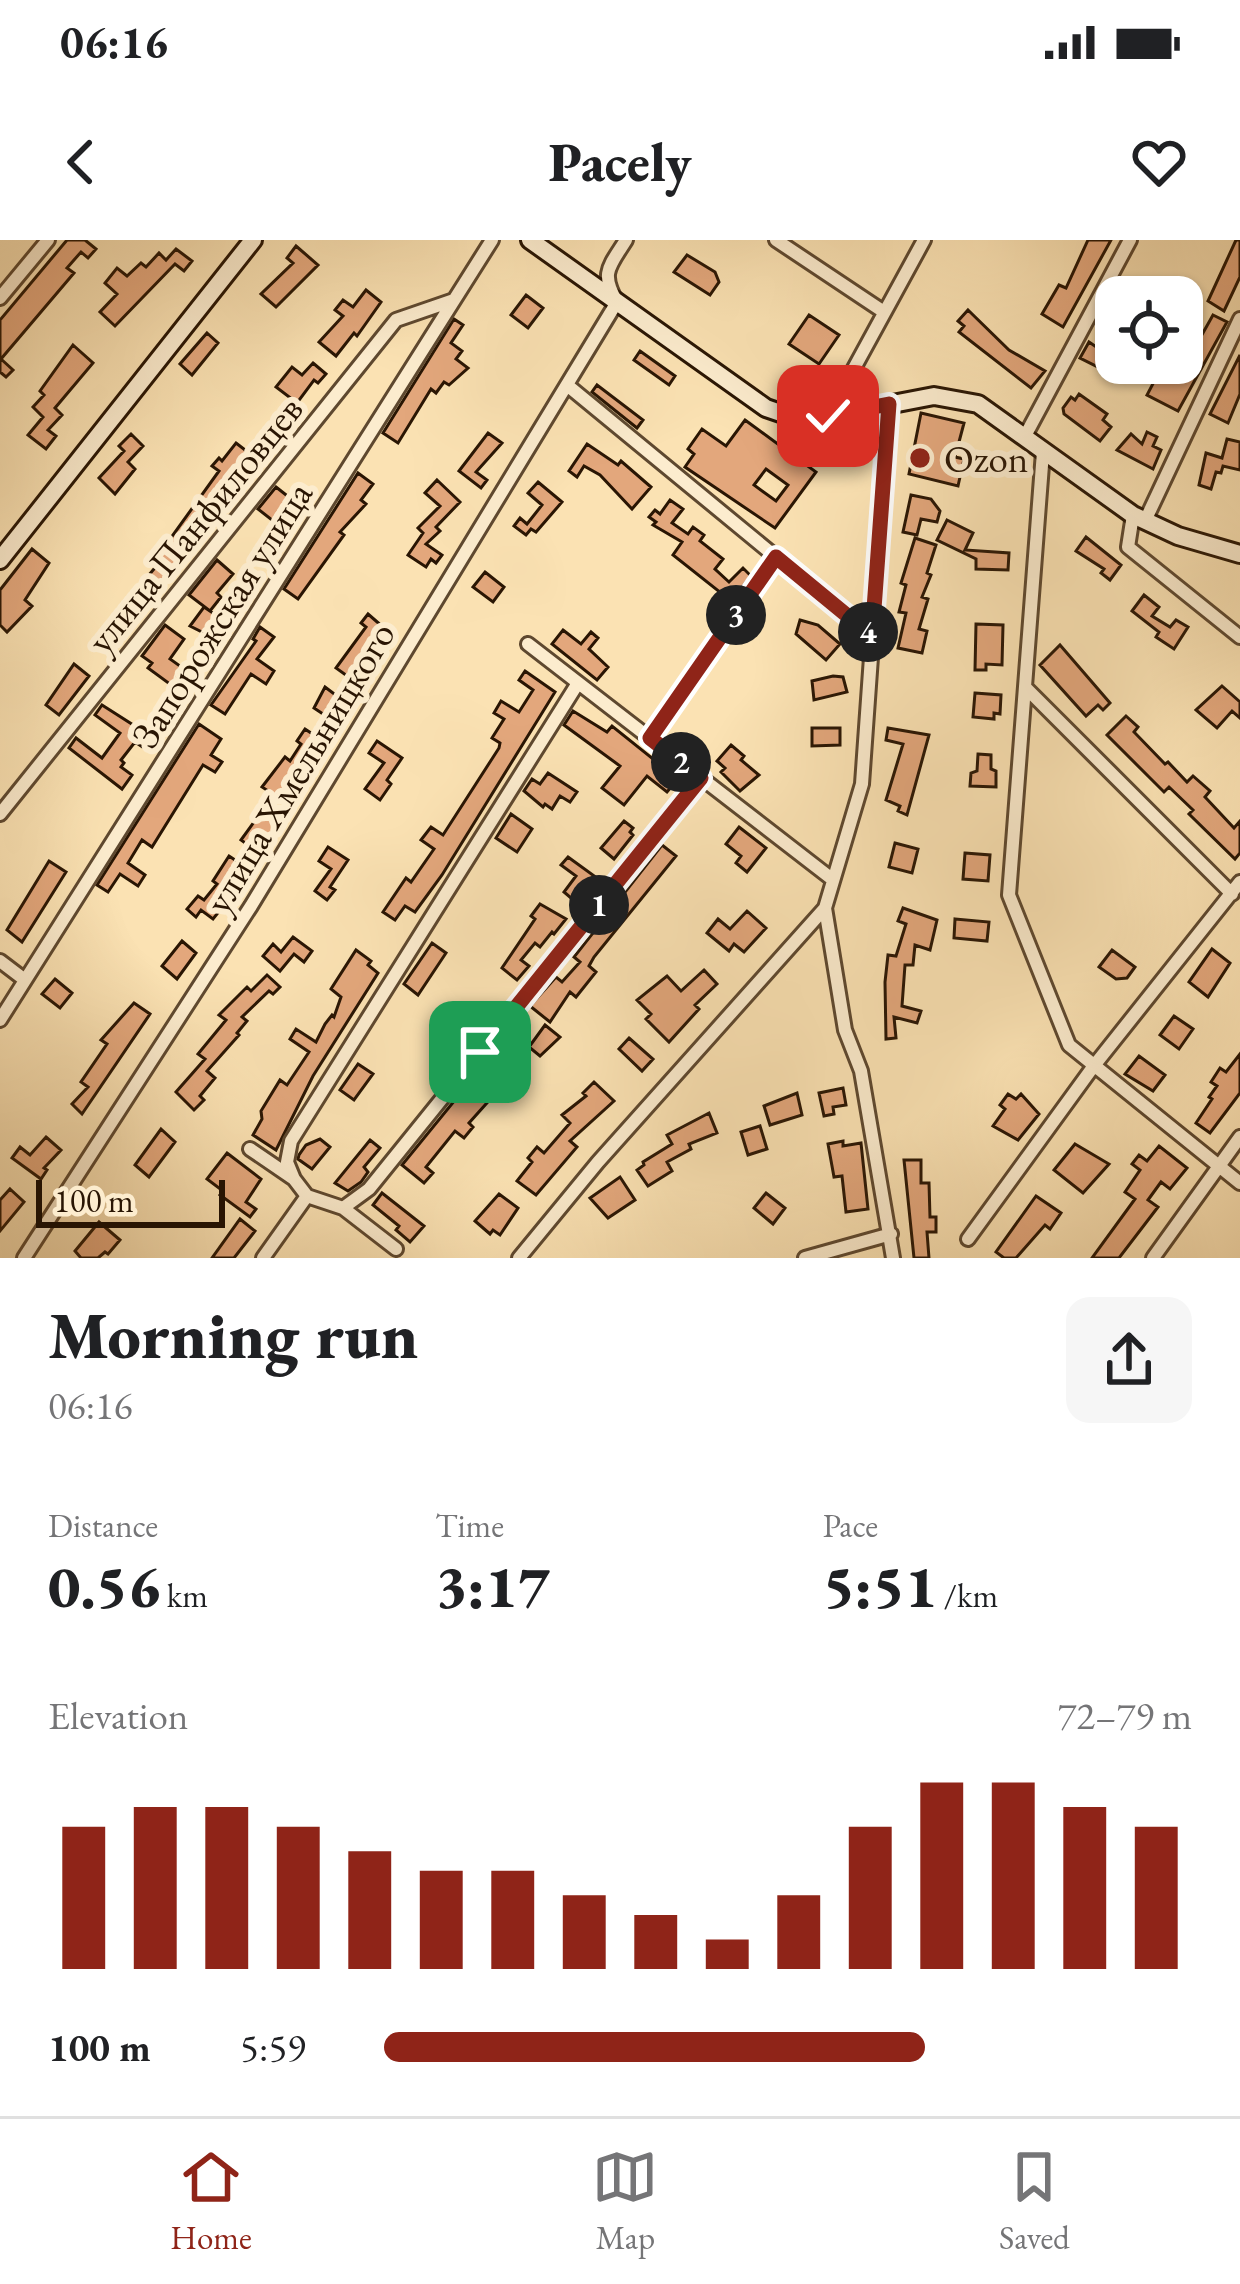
<!DOCTYPE html>
<html lang="en">
<head>
<meta charset="utf-8">
<style>
	:root { --surface:#fff; --page:#f6f6f6; --text:#202124; --muted:#757577; --line:#e0e0e0; --accent:#8f2418 }
	body { margin:0; font-family:"EB Garamond",serif; background:var(--page); color:var(--text); height:100vh; display:flex; flex-direction:column; font-size:45px; white-space:nowrap }
	* { box-sizing:border-box; margin:0 }
	p { font-size:39px; color:var(--muted) }
	.icon { flex:none; width:66px; height:66px; fill:none; stroke:currentColor; stroke-width:2; stroke-linecap:round; stroke-linejoin:round }
	.map { position:relative; height:1018px; overflow:hidden }
	.details { display:flex; flex-direction:column; background:var(--surface); flex:1 }
	.details>* { flex:none }
	.controls { position:absolute; left:1095px; top:36px; display:grid; gap:24px }
	.controls a { display:grid; place-items:center; width:108px; height:108px; border-radius:24px; background:var(--surface); box-shadow:0 3px 9px #0004; font-size:60px }
	.scale { position:absolute; left:36px; bottom:30px; width:189px; box-sizing:border-box; padding-left:12px; border:6px solid #291503; border-top:0; font-size:33px; line-height:42px; white-space:nowrap; color:#291503; -webkit-text-stroke:9px #fcecce; paint-order:stroke }
	.pin { position:absolute; display:grid; place-items:center; width:102px; height:102px; color:#fff; margin:-51px; border-radius:24px; box-shadow:0 6px 18px #0006 }
	.km { position:absolute; width:60px; height:60px; margin:-30px; border-radius:50%; background:#222; color:#fff; font-size:33px; line-height:60px; text-align:center }
	.round { display:grid; place-items:center; flex:none; width:126px; height:126px; border-radius:24px; background:var(--page) }
	.head { display:flex; align-items:center; justify-content:space-between; height:204px; padding:0 48px }
	h1 { font-size:66px; font-weight:800; line-height:90px }
	.stats { display:grid; grid-template-columns:repeat(3,1fr); gap:18px; height:204px; padding:12px 48px }
	.stats div { display:grid; align-content:center }
	.stats b { font-size:60px; font-weight:800 }
	.stats small { font-size:33px; font-weight:400 }
	.stats p { font-size:33px }
	.chart { height:336px; padding:24px 48px }
	.chart p { display:flex; justify-content:space-between }
	.chart svg { width:100%; height:216px; margin-top:12px; stroke:var(--accent); stroke-width:6 }
	ul { padding:0 48px; list-style:none; font-size:39px }
	li { display:grid; grid-template-columns:192px 144px 1fr; align-items:center; height:90px }
	li i { height:30px; border-radius:15px; background:var(--accent) }
	.status { display:flex; justify-content:space-between; align-items:center; height:84px; padding:0 60px; background:var(--surface); direction:ltr }
	.status svg { height:33px; fill:currentColor }
	header { display:flex; justify-content:space-between; align-items:center; height:156px; padding:0 48px; background:var(--surface); font-size:54px; font-weight:800 }
	.tabs { display:flex; justify-content:space-around; align-items:center; height:168px; border-top:3px solid var(--line); background:var(--surface); font-size:33px; color:var(--muted) }
	.tabs a { display:grid; justify-items:center; gap:6px }
	.tabs .selected { color:var(--accent) }
	.map>svg:first-child { display:block }
</style>
</head>
<body>
<div class="status"><b>06:16</b><svg viewBox="0 0 49 12"><path d="M0 12V9h3v3zM5 12V6h3v6zM10 12V3h3v9zM15 12V0h3v12zM26 1h20v11H26zM47 4h2v5h-2z"/></svg></div>
<header><svg class="icon" aria-label="back" viewBox="0 0 24 24"><path d="M15 5l-7 7 7 7"/></svg>Pacely<svg class="icon" aria-label="heart" viewBox="0 0 24 24"><path d="M12 20l-8-8c-3-5 5-10 8-4 3-6 11-1 8 4z"/></svg></header>
<div class="map">
<svg width="1240" height="1018" viewBox="0 0 1240 1018">
	<rect width="100%" height="100%" fill="#fbe2b3"/>
	<filter id="stains"><feTurbulence type="fractalNoise" baseFrequency=".00167" numOctaves="4"/><feColorMatrix values="0 0 0 0 .2 0 0 0 0 .09 0 0 0 0 .02 0 0 0 .5 -.17"/></filter>
	<radialGradient id="worn" r=".72"><stop offset=".6" stop-color="#630" stop-opacity="0"/><stop offset="1" stop-color="#630" stop-opacity=".3"/></radialGradient>
	<path fill="#e3a77c" stroke="#291503" stroke-width="3" fill-rule="evenodd" d="M67 0H85L96 9 88 18 81 12 67 28 74 33 1 119 13 130 6 137 0 132V80Z
		M1088 0H1111L1063 87 1042 74 1059 45 1066 48Z
		M1236 0H1240V37L1224 71 1208 61Z
		M296 6 318 25 276 67 261 54 293 23 287 18Z
		M176 9 192 21 184 31 175 24 115 86 100 72 117 54 105 43 117 28 127 36 141 23 146 27 159 13 166 20Z
		M687 15 715 32 719 42 710 55 674 32Z
		M366 50 381 62 357 96 354 93 336 116 319 102 343 76 335 70 343 60 353 67Z
		M526 55 543 68 528 88 511 75Z
		M968 70 1009 110 1045 131 1031 148 959 92 964 86 958 81Z
		M809 75 839 95 819 124 789 104Z
		M1213 75 1227 82 1178 171 1147 155 1158 134 1174 142 1189 114 1182 106V91L1199 100Z
		M454 79 463 85 451 103 462 111 456 119 468 128 449 145 444 142 436 153 431 149 398 203 383 193Z
		M207 93 218 103 192 135 180 124Z
		M1089 102 1120 123 1116 136 1080 118Z
		M73 105 93 123 55 168 62 175 48 190 56 196 46 209 28 195 43 177 33 167 44 155 40 151Z
		M640 111 675 136 669 145 634 120Z
		M1240 115V154L1228 183 1210 174Z
		M313 123 326 134 318 143 314 140 297 163 276 147 292 127 302 135Z
		M597 145 643 180 637 188 592 152Z
		M1079 154 1107 174 1103 180 1111 187 1100 201 1064 174 1063 168 1071 157 1075 160Z
		M921 173 964 183 955 217 964 219 958 246 909 234Z
		M745 180 816 232 775 288 685 227 694 214 688 209 702 189 726 206ZM766 229 788 245 776 261 754 245Z
		M1147 192 1157 197 1153 206 1161 210 1153 229 1117 210 1131 194 1142 204Z
		M488 193 502 203 476 232 487 240 481 248 459 231Z
		M131 194 143 206 128 222 135 229 115 254 99 238 124 211 119 206Z
		M1227 199 1240 202V230L1223 226 1221 233 1216 232 1211 249 1199 245 1206 213 1222 218Z
		M236 203 258 220 116 405 100 393 159 323 155 320 219 231 212 226 219 218 222 221Z
		M587 204 618 225 621 221 651 247 632 269 600 235 584 226 577 237 569 231Z
		M358 233 373 244 361 260 366 264 340 292 344 295 298 359 284 349Z
		M437 240 460 262 436 287 440 291 426 304 442 315 436 323 431 319 426 327 408 315 423 293 418 288 440 266 425 253Z
		M538 242 562 262 536 292 531 289 526 295 514 286 520 278 527 284 542 265 528 253Z
		M276 247 290 258 286 263 291 266 277 284 258 269Z
		M911 255 931 259 940 271 937 282 921 279 917 295 903 292Z
		M670 260 683 269 672 283 688 294 693 287 704 295 700 301 723 319 715 329 729 342 743 328 751 336 731 361 673 315 682 302 653 285 656 282 649 277 655 270 660 274Z
		M947 280 973 293 965 310 1009 313 1008 330 976 329V319L937 300Z
		M1086 297 1121 325 1110 340 1101 333 1104 329 1076 311Z
		M915 298 936 305 927 333 931 335 922 357 928 359 919 389 927 391 922 413 898 408 906 373 899 372 906 345 901 343Z
		M32 309 49 323 25 360 32 366 7 392 0 385V350Z
		M217 320 233 334 217 353 221 357 210 371 189 355Z
		M485 332 504 347 493 362 473 347Z
		M1144 355 1159 367 1152 376 1170 387 1176 380 1188 387 1174 409 1156 397 1159 392 1132 371Z
		M204 367 229 384 218 400 190 386Z
		M368 374 383 387 367 407 373 412 350 438 336 428 366 387 361 383Z
		M800 380 818 385 840 404 826 420 796 394Z
		M976 384 1003 385 1002 425 986 424V430H975Z
		M165 385 184 399 170 419 194 436 182 453 148 428 152 423 142 416Z
		M260 387 274 397 257 419 274 431 266 444 251 434 225 474 211 465 256 401 253 399Z
		M563 390 581 404 591 392 598 398 589 409 608 427 597 440 552 404Z
		M1060 405 1110 463 1103 470 1098 465 1086 476 1040 425Z
		M74 424 89 436 59 475 46 465Z
		M525 431 555 452 442 635 415 672 405 666 395 680 383 672 406 638 411 642 434 609 421 600 431 587 443 595 499 508 500 503 492 498 504 479 494 473 501 461 519 472 533 450 519 440Z
		M833 436 843 437 847 452 814 460 812 441Z
		M1222 446 1240 462V478L1232 471 1217 488 1196 470Z
		M325 447 345 462 332 480 314 468Z
		M975 453 1001 455 1000 474 994 473V479L973 477Z
		M102 465 152 497 144 508 135 502 121 520 124 523 121 527 132 535 122 549 69 508 76 498 102 518 120 493 95 475Z
		M573 471 607 492 612 486 678 539 667 552 647 536 624 565 602 548 620 526 564 485Z
		M1126 476 1138 487 1134 492 1165 524 1168 522 1187 542 1193 536 1210 551 1205 557 1234 588 1240 581V613L1235 619 1189 574 1193 570 1169 547 1164 552 1107 495Z
		M199 484 221 499 211 515 222 522 215 532 203 525 152 607 142 600 128 623 145 635 138 646 120 634 108 652 97 645Z
		M812 488H840V505L812 506Z
		M888 488 929 495 907 575 898 571 900 566 886 560 903 504 886 500Z
		M305 489 314 495 311 500 321 508 285 562 262 547 285 517 290 521 301 504 297 501Z
		M377 501 402 518 387 540 391 544 380 560 365 549 384 523 369 513Z
		M731 505 744 516 741 520 759 535 740 551 721 532 725 528 717 521Z
		M978 514 991 515V529L996 531V547L970 546 971 533 977 531Z
		M548 533 577 552 570 562 560 556 552 569 545 564 543 567 524 551 532 539 540 544Z
		M262 571 279 582 259 613 241 600Z
		M511 574 532 589 517 612 496 598Z
		M624 581 633 588 630 592 633 595 614 619 601 608Z
		M739 587 766 608 747 632 736 623 741 616 726 604Z
		M895 603 918 609 912 633 889 627Z
		M662 605 676 616 594 717 589 726 596 732 576 757 570 752 550 782 530 766 556 737 562 742 580 722 574 717Z
		M328 607 348 620 330 647 335 650 327 660 315 651 331 629 319 621Z
		M965 613 990 615 988 641 963 639Z
		M229 616 247 628 231 654 227 651 220 660 225 664 213 679 201 670 196 677 187 669 198 656 204 660 217 644 213 641Z
		M568 617 597 638 578 664 564 652 576 636 561 625Z
		M49 621 66 632 22 702 7 690Z
		M540 664 566 679 554 694 552 692 540 707 535 703 521 720 529 726 517 740 502 728 535 679 531 676Z
		M903 668 937 680 930 710 915 705 913 725H905L902 766 921 771 917 783 894 777 896 798 886 799 885 742 888 715 896 716 906 684 898 681Z
		M747 671 766 688 744 712 734 704 729 711 707 693 718 679 730 689Z
		M955 679 989 682 987 701 954 698Z
		M293 697 312 711 304 722 294 714 280 731 263 716 273 704 281 712Z
		M182 701 196 713 177 739 162 726Z
		M432 703 446 713 418 755 404 744Z
		M1212 709 1230 723 1208 757 1189 742Z
		M356 710 371 721 368 725 378 733 313 836 276 910 253 895 262 879 261 871 280 840 287 845 309 812 290 799 296 789 316 802 325 784 332 775 334 777 341 757 331 749Z
		M1112 710 1135 727 1127 738 1116 739 1099 727Z
		M704 730 717 744 695 765 699 769 669 802 646 779 651 774 637 760 667 736 681 751Z
		M267 735 280 747 273 754 269 751 242 777 247 781 237 793 239 795 207 831 215 838 200 856 204 860 194 870 176 852 205 819 198 814 226 780 219 775 247 747 251 751Z
		M55 739 72 753 60 768 42 754Z
		M134 763 150 774 82 874 72 864 88 847 81 842 107 804 101 800Z
		M1174 776 1193 789 1179 809 1160 795Z
		M545 785 560 797 540 816 529 807Z
		M508 795 528 810 513 830 506 825 487 848 494 855 469 883 473 887 464 898 455 891 426 927 433 933 424 943 402 925Z
		M629 798 653 819 642 831 619 809Z
		M1240 814V853L1210 893 1196 883 1212 859 1209 857 1217 846 1211 842 1220 828 1226 832Z
		M1139 816 1165 835 1153 851 1125 834Z
		M358 824 373 834 354 860 340 850Z
		M594 842 614 861 570 901 577 907 536 955 517 941 532 922 528 918 537 907 544 913 570 883 562 875 586 856 583 853Z
		M843 848 846 865 833 867 834 874 824 876 819 853Z
		M797 853 802 875 770 885 764 866Z
		M1008 854 1016 859 1021 854 1039 874 1018 900 993 886 1005 869 1000 865Z
		M709 873 717 893 689 904 691 909 667 922 672 931 648 946 637 930 644 925 643 922 672 904 667 895Z
		M760 886 767 909 748 915 741 892Z
		M161 889 175 902 149 937 135 925Z
		M46 897 61 910 44 928 47 930 41 939 12 918 20 907 30 915Z
		M320 899 330 907 312 929 298 919 299 915 306 905Z
		M370 900 380 908 364 927 368 932 361 942 348 951 335 943Z
		M843 901V906L861 903 868 969 846 972 842 936 834 937 828 904Z
		M1075 904 1109 924 1083 953 1054 930Z
		M1159 906 1187 928 1170 949 1161 942 1148 960 1158 967 1119 1018H1092L1135 959 1125 952 1140 930 1132 924 1139 915 1147 921Z
		M227 913 261 939 246 962 256 969 250 977 220 955 223 951 207 939Z
		M904 920H921V943H929L930 977H936V992H927L929 1018H914Z
		M620 937 635 960 608 978 590 958Z
		M10 949 24 962 0 991V960Z
		M382 953 424 986 410 1002 396 990 399 986 373 965Z
		M766 953 785 968 773 984 754 968Z
		M499 954 518 968 500 995 493 990 490 994 475 981Z
		M1036 956 1061 973 1050 989 1045 985 1016 1018H1004L996 1012Z
		M240 979 255 991 234 1018H212Z
		M99 982 120 1000 108 1014 105 1012 98 1018H81L75 1011Z"/>
	<g fill="none" stroke-linecap="round" stroke-linejoin="round">
		<defs>
			<path id="street" d="M776 0 884 72
				M0 58 48 0
				M567 145 872 396
				M889 164 862 544 825 668 845 790 861 831 893 1018
				M828 176 924 0
				M1024 198 1130 0
				M1043 212 1009 655 1069 805 1240 943
				M1133 275 1128 307 1240 397
				M1145 281 1240 79
				M528 404 832 639
				M1025 447 1232 654
				M650 498 776 318
				M0 574 396 80 454 60
				M0 721 25 740
				M0 780 492 0
				M250 909 294 939 307 956 343 968 396 1009
				M294 939 287 922 291 901 578 443
				M343 968 369 949 701 538
				M968 999 1093 827 1240 642
				M24 1018 251 666 617 62C600 33 609 27 626 0
				M263 1018 307 956
				M519 1018 598 922 825 668
				M805 1018 891 994
				M1153 1018 1240 897"/>
			<path id="secondary" d="M530 0 766 168 804 181 934 156 978 164 1133 275 1178 296 1240 314
				M0 320 253 0"/>
		</defs>
		<use href="#street" stroke="#5e482f" stroke-width="18"/>
		<use href="#secondary" stroke="#291503" stroke-width="22"/>
		<use href="#street" stroke="#fcecce" stroke-width="12"/>
		<use href="#secondary" stroke="#fcecce" stroke-width="16"/>
	</g>
	<g fill="none" stroke-linecap="round" stroke-linejoin="round">
		<defs>
			<path id="route" d="M480 812 701 538 650 498 776 317 872 396 889 164 828 176"/>
		</defs>
		<use href="#route" stroke="#fff" stroke-width="24"/>
		<use href="#route" stroke="#8f2418" stroke-width="15"/>
	</g>
	<circle fill="#8f2418" stroke="#fcecce" stroke-width="4.5" cx="920" cy="218" r="12"/>
	<g text-anchor="middle" stroke-width="12" stroke-linejoin="round" paint-order="stroke">
		<g font-size="39" fill="#291503" stroke="#fcecce" text-anchor="start">
			<text x="944" y="232">Ozon</text>
		</g>
		<g font-size="39" fill="#291503" stroke="#fcecce">
			<text transform="translate(194 284) rotate(-51)" y="14">улица Панфиловцев</text>
			<text transform="translate(221 374) rotate(-58)" y="14">Запорожская улица</text>
			<text transform="translate(299 527) rotate(-59)" y="14">улица Хмельницкого</text>
		</g>
	</g>
	<rect width="100%" height="100%" filter="url(#stains)"/>
	<rect width="100%" height="100%" fill="url(#worn)"/>
</svg>
<div class="controls">
<a><svg class="icon" aria-label="locate" viewBox="0 0 24 24"><circle cx="12" cy="12" r="6"/><path d="M12 2v4M12 18v4M2 12h4M18 12h4"/></svg></a>
</div>
<div class="scale">100 m</div>
<div class="pin" style="left:480px;top:812px;background:#1e9e55"><svg class="icon" aria-label="arrive" viewBox="0 0 24 24"><path d="M6 21V4h12l-3 4 3 4H6"/></svg></div>
<div class="pin" style="left:828px;top:176px;background:#d93025"><svg class="icon" aria-label="check" viewBox="0 0 24 24"><path d="M5 12l5 5 9-10"/></svg></div>
<b class="km" style="left:599px;top:665px">1</b>
<b class="km" style="left:681px;top:522px">2</b>
<b class="km" style="left:736px;top:375px">3</b>
<b class="km" style="left:868px;top:392px">4</b>
</div>
<section class="details">
<div class="head"><div><h1>Morning run</h1><p>06:16</p></div><a class="round"><svg class="icon" aria-label="share" viewBox="0 0 24 24"><path d="M12 15V3M7 8l5-5 5 5M5 13v7h14v-7"/></svg></a></div>
<div class="stats">
<div><p>Distance</p><b>0.56<small> km</small></b></div>
<div><p>Time</p><b>3:17</b></div>
<div><p>Pace</p><b>5:51<small> /km</small></b></div>
</div>
<div class="chart"><p><span>Elevation</span>72–79 m</p>
<svg viewBox="0 0 160 44" preserveAspectRatio="none"><path d="M5 44V15M15 44V11M25 44V11M35 44V15M45 44V20M55 44V24M65 44V24M75 44V29M85 44V33M95 44V38M105 44V29M115 44V15M125 44V6M135 44V6M145 44V11M155 44V15"/></svg>
</div>
<ul>
<li><b>100 m</b>5:59<i style="width:67%"></i></li>
</ul>
</section>
<nav class="tabs">
<a class="selected"><svg class="icon" aria-label="home" viewBox="0 0 24 24"><path d="M3 11l9-7 9 7M6 9v11h12V9"/></svg>Home</a>
<a><svg class="icon" aria-label="map" viewBox="0 0 24 24"><path d="M3 6l6-2 6 2 6-2v14l-6 2-6-2-6 2zM9 4v14M15 6v14"/></svg>Map</a>
<a><svg class="icon" aria-label="saved" viewBox="0 0 24 24"><path d="M7 4h10v16l-5-4-5 4z"/></svg>Saved</a>
</nav>
</body>
</html>
